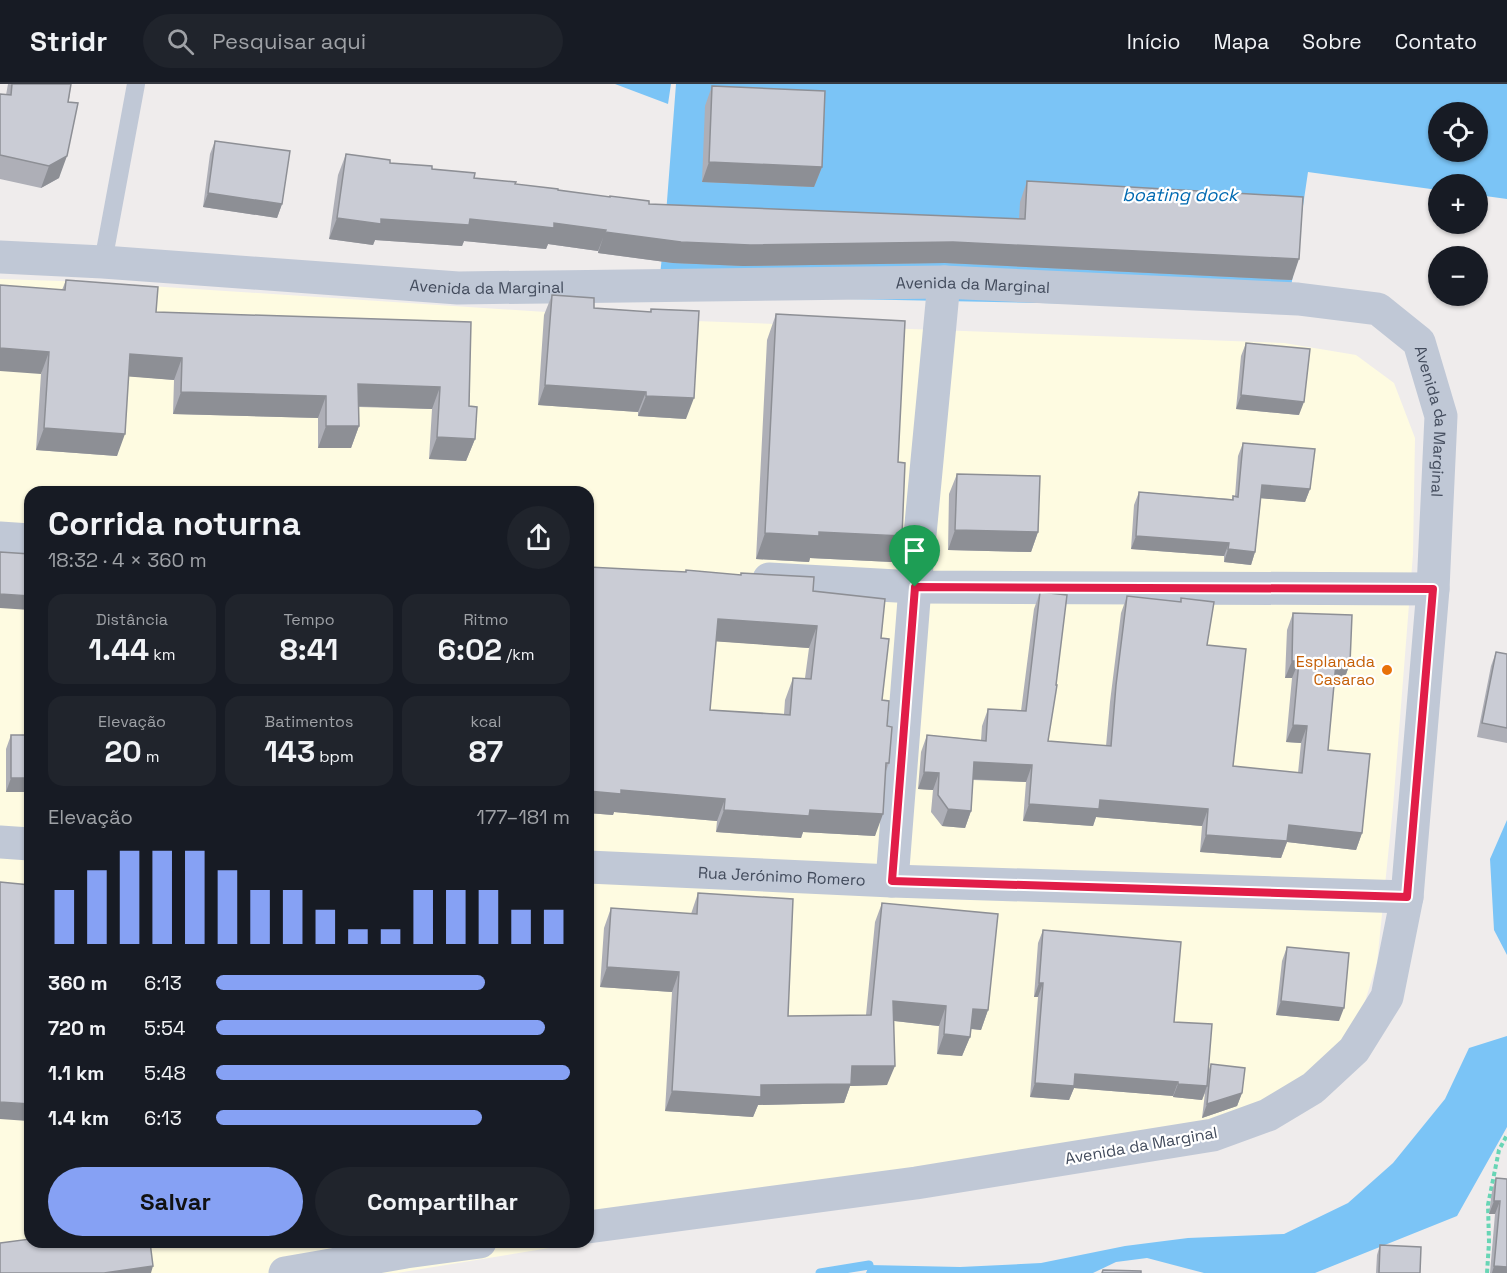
<!DOCTYPE html>
<html lang="pt">
<head>
<meta charset="utf-8">
<style>
	:root { --surface:#171b24; --page:#20242c; --text:#f1f3f6; --muted:#9ea1a6; --line:#363941; --accent:#86a1f4 }
	body { margin:0; font-family:"Space Grotesk",sans-serif; background:var(--page); color:var(--text); height:100vh; display:flex; flex-direction:column; font-size:22px; white-space:nowrap }
	* { box-sizing:border-box; margin:0 }
	p { font-size:20px; color:var(--muted) }
	.icon { flex:none; width:33px; height:33px; fill:none; stroke:currentColor; stroke-width:2; stroke-linecap:round; stroke-linejoin:round }
	.map { position:relative; flex:1; overflow:hidden }
	.sheet { position:absolute; left:24px; top:402px; width:570px; height:762px; display:flex; flex-direction:column; background:var(--surface); border-radius:18px; box-shadow:0 2px 4px #0004 }
	.sheet>* { flex:none }
	.tools { position:absolute; left:1428px; top:18px; display:grid; gap:12px }
	.tools a { display:grid; place-items:center; width:60px; height:60px; border-radius:50%; background:var(--surface); box-shadow:0 2px 4px #0004; font-size:30px }
	.pin { position:absolute; display:grid; place-items:center; width:51px; height:51px; color:#fff; margin:-62px -26px; border-radius:50% 50% 50% 0; rotate:-45deg; box-shadow:0 0 6px #0007 }
	.pin .icon { rotate:45deg }
	.round { display:grid; place-items:center; flex:none; width:63px; height:63px; border-radius:32px; background:var(--page) }
	.overview { display:flex; align-items:center; justify-content:space-between; height:102px; padding:0 24px }
	h1 { font-size:33px; font-weight:800; line-height:45px }
	.stats { display:grid; grid-template-columns:repeat(3,1fr); gap:9px; height:102px; padding:6px 24px }
	.stats div { display:grid; align-content:center; border-radius:15px; background:var(--page); text-align:center }
	.stats b { font-size:30px; font-weight:800 }
	.stats small { font-size:16px; font-weight:400 }
	.stats p { font-size:16px }
	.chart { height:168px; padding:12px 24px }
	.chart p { display:flex; justify-content:space-between }
	.chart svg { width:100%; height:108px; margin-top:6px; stroke:var(--accent); stroke-width:6 }
	.action { display:flex; gap:12px; margin-top:auto; padding:12px 24px }
	.action a { flex:1; height:69px; border-radius:36px; background:var(--accent); color:#111; font-size:24px; font-weight:800; line-height:69px; text-align:center }
	.action a+a { background:var(--page); color:var(--text) }
	ul { padding:0 24px; list-style:none; font-size:20px }
	li { display:grid; grid-template-columns:96px 72px 1fr; align-items:center; height:45px }
	li i { height:15px; border-radius:8px; background:var(--accent) }
	header { display:flex; align-items:center; gap:36px; box-sizing:border-box; height:84px; padding:0 30px; background:var(--surface); border-bottom:2px solid var(--line) }
	header strong { font-size:28px }
	nav { display:flex; gap:33px; margin-inline-start:auto; font-size:21px }
	.search { width:420px; height:54px; background:var(--page); display:flex; align-items:center; gap:15px; box-sizing:border-box; padding:0 21px; border-radius:33px; color:var(--muted); font-size:22px }
	.map>svg:first-child { display:block }
</style>
</head>
<body>
<header>
<strong>Stridr</strong>
<div class="search"><svg class="icon" aria-label="search" viewBox="0 0 24 24"><circle cx="10" cy="10" r="6"/><path d="M15 15l6 6"/></svg>Pesquisar aqui</div>
<nav><a>Início</a><a>Mapa</a><a>Sobre</a><a>Contato</a></nav>
</header>
<div class="map">
<svg width="1507" height="1189" viewBox="0 0 1507 1189">
	<rect width="100%" height="100%" fill="#efecec"/>
	<path fill="#fefbe1" d="M0 195 89 198 668 236 1284 259 1356 271 1394 299 1415 354 1413 470 1393 723 1377 879 1353 956 1262 1030 588 1158V408H30V1158H586L397 1189H0Z"/>
	<path fill="#7bc4f6" fill-rule="evenodd" d="M615 0H671L668 20Z
		M676 0H1507V115L1478 111V100H1438V106L1308 88 1288 224 658 211 665 143ZM1438 28H1478V68H1438Z
		M1507 736V871L1494 846 1490 775Z
		M1507 952V1043L1457 1132 1315 1189H1204L1147 1174 1116 1178 1093 1189H866L869 1181 960 1183 1041 1179 1125 1162 1188 1154 1284 1150 1348 1119 1393 1079 1445 1015 1469 964Z"/>
	<g fill="none" stroke-linecap="round" stroke-linejoin="round">
		<path stroke="#7bc4f6" stroke-width="9" d="M820 1189 869 1181"/>
		<path stroke="#68d5b5" stroke-width="4" stroke-dasharray="4.5 3" stroke-linecap="butt" d="M1487 1189 1489 1158 1488 1121 1499 1066 1507 1051"/>
		<path stroke="#c0c8d6" stroke-width="18" d="M103 178 136 0"/>
		<g stroke="#c0c8d6" stroke-width="33">
			<path d="M0 454 30 456"/>
			<path d="M769 495 915 503 1433 505"/>
			<path d="M0 758 30 760"/>
			<path id="s1" d="M588 783 892 797 1407 813"/>
			<path d="M892 797 915 503 944 198"/>
		</g>
		<g stroke="#c0c8d6" stroke-width="33">
			<path id="s2" d="M0 173 103 178 458 204 944 198 1298 215 1378 225 1419 258 1441 332 1433 505 1407 813 1387 913 1354 966 1313 1004 1268 1031 1213 1051 916 1099 588 1143"/>
			<path d="M285 1189 406 1168 480 1158"/>
		</g>
	</g>
	<path fill="#aeafb7" fill-rule="evenodd" d="M8 0H71L59 94 41 104 0 95V10L6 11Z
		M712 2 822 83 814 103 702 98 705 22Z
		M215 57 282 120 277 134 203 123 210 70Z
		M346 70 390 79 432 85 474 94 558 106 649 120 1019 135 1020 118 1027 97 1292 196 945 179 743 182 673 179 598 169V167L548 160 546 165 464 157 462 162 375 156 373 161 329 155 338 91Z
		M66 196 156 228 471 238 469 322 475 355 466 377 429 375 432 325 359 323V342L351 364H318V334L173 330 174 296 129 292 117 372 36 366 41 290 62 206Z
		M552 211 594 224 650 228 651 225 686 335 638 332V328L538 321 544 231Z
		M776 230 892 478 810 474 809 478 756 475 767 256Z
		M1246 259 1299 331 1236 325 1241 272Z
		M1243 359 1310 405 1305 418 1261 414 1255 468 1251 481 1224 478V472L1131 465 1134 421 1139 408 1232 415 1233 412H1235L1238 372Z
		M957 390 1038 448 1031 468 948 466 949 410Z
		M588 483 813 507 881 554 882 616 887 642 889 679 886 687 875 752 803 748 801 754 716 748 717 737 614 728 613 731 588 729ZM716 557 809 564 805 594H793L785 616 784 630 710 626Z
		M1040 508 1048 657 1106 662 1110 618 1121 529 1127 512 1180 518 1181 514 1207 561 1233 682 1298 689 1301 659 1286 658 1292 594H1285L1287 546 1293 529 1350 579 1344 596H1334L1328 666 1362 749 1356 766 1287 758 1281 774 1200 768 1202 742 1096 733 1093 742 1023 737 1026 698 973 696 971 727 965 744 942 742 931 728 933 706 918 705 921 668 927 651 981 656 982 642 988 625 1021 627 1034 525Z
		M1496 568 1507 570V659L1477 653 1491 582Z
		M11 651H30V708H6V665Z
		M698 809 788 932 866 931 875 838 882 819 988 926 981 946 970 945V953L962 972 937 970 939 942 894 937 887 1001 850 1002 844 1019 758 1021 753 1033 665 1027 672 908 600 903 604 844 611 824 691 830Z
		M1043 846 1174 938 1208 988 1211 980 1242 1009 1237 1022 1202 1034 1205 1009 1202 1016 1173 1013V1012L1074 1004 1069 1016 1030 1013 1038 913H1034L1038 859Z
		M1287 863 1339 937 1276 931 1282 877Z
		M1496 1094 1507 1189H1490L1495 1130H1489L1492 1107Z
		M1380 1161 1420 1189H1376L1377 1171Z"/>
	<path fill="#8d8f95" d="M67 72 59 94 41 104 49 82Z
		M709 78 822 83 814 103 702 98Z
		M208 109 282 120 277 134 203 123Z
		M337 134 470 135 554 139 606 146 598 167 548 160 546 165 464 157 462 162 375 156 373 161 329 155Z
		M605 148 953 158 1299 175 1292 196 945 179 743 182 673 179 598 169Z
		M0 264 49 268 41 290 0 287Z
		M130 270 182 274 174 296 122 292Z
		M358 300 440 303 432 325 350 322Z
		M545 301 646 308 638 328 538 321Z
		M181 308 326 312 318 334 173 330Z
		M1241 311 1304 318 1299 331 1236 325Z
		M646 312 694 314 686 335 638 332Z
		M326 342H359L351 364H318Z
		M44 344 125 350 117 372 36 366Z
		M437 353 475 355 466 377 429 375Z
		M1262 401 1310 405 1305 418 1258 414Z
		M955 446 1038 448 1031 468 948 466Z
		M819 448 902 452 892 478 810 474 809 478 756 475 765 449Z
		M1136 452 1229 459 1224 472 1131 465Z
		M1228 465 1255 468 1251 481 1224 478Z
		M0 510 30 512V526L0 524Z
		M718 535 817 542 809 564 710 557Z
		M1292 577H1299L1292 594H1285Z
		M1336 579H1350L1344 596H1330Z
		M1293 641 1307 642 1301 659 1286 658Z
		M974 678 1032 681 1026 698 968 695Z
		M924 688 939 689 933 706 918 705Z
		M11 694H30V708H6Z
		M621 706 725 715 717 737 614 728 613 731 588 729V707Z
		M1100 716 1208 725 1202 742 1096 733 1093 742 1023 737 1029 720Z
		M948 725 971 727 965 744 942 742Z
		M724 726H810L883 730 875 752 803 748 801 754 716 748Z
		M1289 741 1362 749 1356 766 1287 758 1281 774 1200 768 1206 751Z
		M607 883 679 888 672 908 600 903Z
		M1039 899H1043L1038 913H1034Z
		M893 917 946 922 939 942 886 936Z
		M1281 917 1344 924 1339 937 1276 931Z
		M973 925 988 926 981 946 965 944Z
		M944 950 970 953 962 972 937 970Z
		M852 982H895L887 1001 850 1002 844 1019 758 1021 753 1033 665 1027 672 1007 761 1001Z
		M1075 990 1178 998 1173 1012 1074 1004 1069 1016 1030 1013 1035 999Z
		M1178 1000 1207 1002 1202 1016 1173 1013Z
		M1242 1009 1237 1022 1202 1034 1207 1020Z
		M0 1018 30 1020V1030L28 1037 0 1035Z
		M1494 1117H1500L1495 1130H1489Z
		M153 1182 151 1189H104Z
		M1494 1182 1507 1183V1189H1492Z"/>
	<path fill="#caccd5" stroke="#8d8f95" stroke-width="1.5" fill-rule="evenodd" d="M12 0H71L68 18 78 19 67 72 49 82 0 71V10L11 11Z
		M712 2 825 7 822 83 709 78Z
		M215 57 290 67 282 120 208 109Z
		M346 70 390 76V79L432 82V85L475 89 474 94 516 98 515 100 558 105V106L610 113V112L649 117V120L1025 135 1027 97 1303 113 1299 175 953 158 750 161 681 158 605 148 606 146 554 139V144L470 135 469 141 381 135V140L337 134Z
		M66 196 158 203 156 228 471 238 469 322 477 323 475 355 437 353 440 303 358 300 359 342H326V312L181 308 182 274 130 270 125 350 44 344 49 268 0 264V201L65 206Z
		M552 211 594 214V224L651 228V225L699 227 694 314 646 312V308L545 301Z
		M776 230 905 237 898 378 905 379 902 452 819 448V452L765 449Z
		M1246 259 1310 265 1304 318 1241 311Z
		M1243 359 1315 365 1310 405 1262 401 1255 468 1228 465 1229 459 1136 452 1139 408 1233 416V412L1238 413Z
		M957 390 1040 392 1038 448 955 446Z
		M0 468 30 470V512L0 510Z
		M588 483 686 488V486L741 491V489L814 493 813 507 885 515 881 554 889 555 882 616 889 617 887 642 892 643 889 679H886L883 730 810 726 809 732 724 726 725 715 621 706V710L588 707ZM718 535 817 542 811 595 793 594 790 631 710 626Z
		M1040 508 1067 511 1056 601H1057L1048 657 1111 662 1116 601 1127 512 1181 518V514L1214 518 1207 561 1246 565 1233 682 1302 689 1307 642 1293 641 1299 577H1292L1293 529 1352 531 1350 579H1336L1328 666 1370 670 1362 749 1289 741 1287 757 1206 751 1208 725 1100 716 1099 725 1029 720 1032 681 974 678 971 727 948 725 938 711 939 689 924 688 927 651 986 657 988 625 1026 627Z
		M1496 568 1507 570V644L1482 639Z
		M11 651H30V694H11Z
		M0 798 30 801V1020L0 1018Z
		M698 809 793 815 788 932 871 931 882 819 998 830 988 926 973 925 970 953 944 950 946 922 893 917 895 982H852L851 1000 761 1001V1013L672 1007 679 888 607 883 611 824 697 830Z
		M1043 846 1181 858 1174 938 1212 940 1207 1002 1178 1000V998L1075 990 1074 1002 1035 999 1043 899H1039Z
		M1287 863 1349 869 1344 924 1281 917Z
		M1211 980 1245 984 1242 1009 1207 1020Z
		M1496 1094 1507 1095V1183L1494 1182 1500 1117H1494Z
		M30 1155V1158H150L153 1182 104 1189H0V1159Z
		M1380 1161 1421 1163 1420 1189H1379Z
		M1103 1186 1141 1187V1189H1102Z"/>
	<g fill="none" stroke-linecap="round" stroke-linejoin="round">
		<defs>
			<path id="route" d="M915 503 1433 505 1407 813 892 797Z"/>
		</defs>
		<use href="#route" stroke="#fff" stroke-width="12"/>
		<use href="#route" stroke="#e11d48" stroke-width="8"/>
	</g>
	<circle fill="#e8710a" stroke="#fff" stroke-width="2" cx="1387" cy="586" r="6"/>
	<g text-anchor="middle" stroke-width="4.5" stroke-linejoin="round" paint-order="stroke">
		<g font-size="16" fill="#424b5c" stroke="#fff">
			<text dy="6" stroke="none"><textPath href="#s2" startOffset="488">Avenida da Marginal</textPath></text>
			<text dy="6" stroke="none"><textPath href="#s2" startOffset="974">Avenida da Marginal</textPath></text>
			<text dy="6" stroke="none"><textPath href="#s2" startOffset="1514">Avenida da Marginal</textPath></text>
			<text dy="6" stroke="none"><textPath href="#s1" startOffset="194">Rua Jerónimo Romero</textPath></text>
			<text transform="translate(1141 1061) rotate(-10)" y="6">Avenida da Marginal</text>
		</g>
		<g font-size="16" fill="#c56008" stroke="#fff" text-anchor="end">
			<text x="1375" y="583">Esplanada<tspan x="1375" dy="18">Casarao</tspan></text>
		</g>
		<g font-size="18" font-style="italic" fill="#0069b1" stroke="#fff">
			<text x="1180" y="117">boating dock</text>
		</g>
	</g>
</svg>
<div class="tools">
<a><svg class="icon" aria-label="locate" viewBox="0 0 24 24"><circle cx="12" cy="12" r="6"/><path d="M12 2v4M12 18v4M2 12h4M18 12h4"/></svg></a>
<a>+</a>
<a>−</a>
</div>
<div class="pin" style="left:915px;top:503px;background:#1e9e55"><svg class="icon" aria-label="arrive" viewBox="0 0 24 24"><path d="M6 21V4h12l-3 4 3 4H6"/></svg></div>
<section class="sheet">
<div class="overview"><div><h1>Corrida noturna</h1><p>18:32 · 4 × 360 m</p></div><a class="round"><svg class="icon" aria-label="share" viewBox="0 0 24 24"><path d="M12 15V3M7 8l5-5 5 5M5 13v7h14v-7"/></svg></a></div>
<div class="stats">
<div><p>Distância</p><b>1.44<small> km</small></b></div>
<div><p>Tempo</p><b>8:41</b></div>
<div><p>Ritmo</p><b>6:02<small> /km</small></b></div>
</div>
<div class="stats">
<div><p>Elevação</p><b>20<small> m</small></b></div>
<div><p>Batimentos</p><b>143<small> bpm</small></b></div>
<div><p>kcal</p><b>87</b></div>
</div>
<div class="chart"><p><span>Elevação</span>177–181 m</p>
<svg viewBox="0 0 160 44" preserveAspectRatio="none"><path d="M5 44V22M15 44V14M25 44V6M35 44V6M45 44V6M55 44V14M65 44V22M75 44V22M85 44V30M95 44V38M105 44V38M115 44V22M125 44V22M135 44V22M145 44V30M155 44V30"/></svg>
</div>
<ul>
<li><b>360 m</b>6:13<i style="width:76%"></i></li>
<li><b>720 m</b>5:54<i style="width:93%"></i></li>
<li><b>1.1 km</b>5:48<i style="width:100%"></i></li>
<li><b>1.4 km</b>6:13<i style="width:75%"></i></li>
</ul>
<div class="action"><a>Salvar</a><a>Compartilhar</a></div>
</section>
</div>
</body>
</html>
